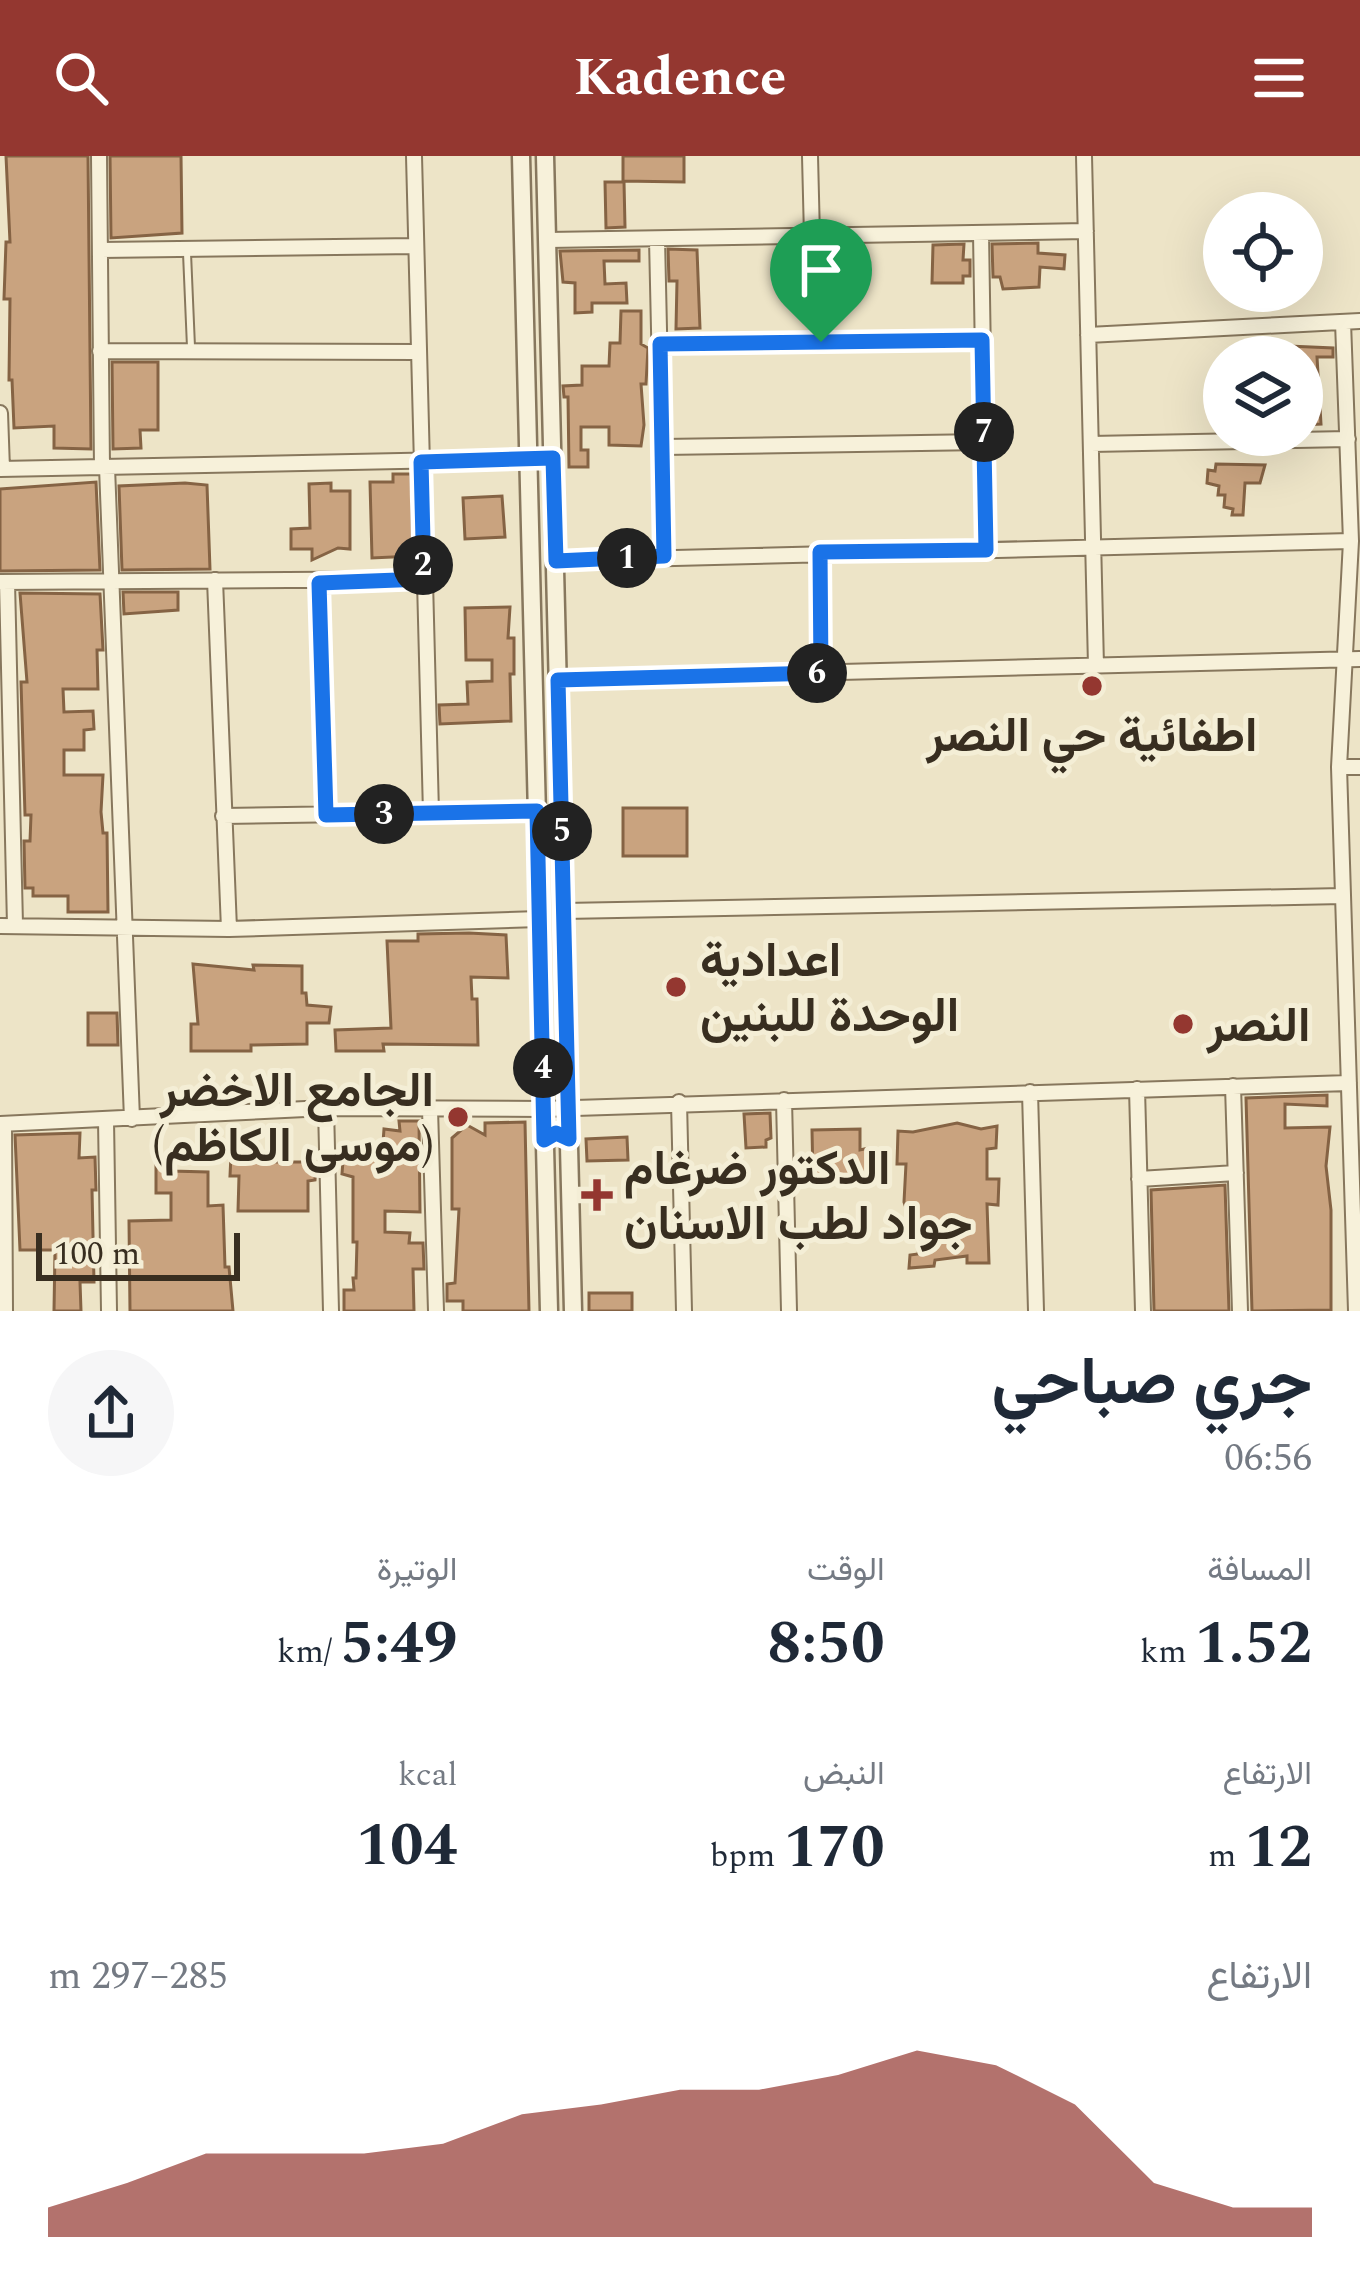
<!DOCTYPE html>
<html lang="ar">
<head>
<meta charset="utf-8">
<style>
	:root { --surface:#fff; --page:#f6f6f7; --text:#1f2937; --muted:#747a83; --accent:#943730 }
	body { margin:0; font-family:Spectral,Vazirmatn,serif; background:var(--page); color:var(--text); direction:rtl; height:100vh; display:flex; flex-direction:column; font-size:45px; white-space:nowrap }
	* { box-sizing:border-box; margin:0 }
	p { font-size:39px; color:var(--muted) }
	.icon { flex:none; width:66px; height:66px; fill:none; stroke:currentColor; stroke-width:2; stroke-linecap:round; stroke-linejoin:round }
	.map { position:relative; height:1155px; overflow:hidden; direction:ltr }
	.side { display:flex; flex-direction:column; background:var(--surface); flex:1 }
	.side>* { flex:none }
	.tools { position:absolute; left:1203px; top:36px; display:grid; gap:24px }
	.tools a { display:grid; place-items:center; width:120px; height:120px; border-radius:50%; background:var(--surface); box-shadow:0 12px 48px #0002; font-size:60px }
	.scale { position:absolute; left:36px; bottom:30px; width:204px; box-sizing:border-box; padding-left:12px; border:6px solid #382e20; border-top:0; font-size:33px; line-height:42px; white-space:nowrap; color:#382e20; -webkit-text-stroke:9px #f4eed6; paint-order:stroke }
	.pin { position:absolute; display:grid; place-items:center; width:102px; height:102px; color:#fff; margin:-123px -51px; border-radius:50% 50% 50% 0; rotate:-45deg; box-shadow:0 0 12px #0007 }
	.pin .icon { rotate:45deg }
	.km { position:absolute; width:60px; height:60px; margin:-30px; border-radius:50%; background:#222; color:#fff; font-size:33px; line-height:60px; text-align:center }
	.round { display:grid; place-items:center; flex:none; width:126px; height:126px; border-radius:63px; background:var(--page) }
	.overview { display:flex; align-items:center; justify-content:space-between; height:204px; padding:0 48px }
	h1 { font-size:66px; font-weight:700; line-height:90px }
	.stats { display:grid; grid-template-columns:repeat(3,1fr); gap:18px; height:204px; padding:12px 48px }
	.stats div { display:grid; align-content:center }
	.stats b { font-size:60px; font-weight:700 }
	.stats small { font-size:33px; font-weight:400 }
	.stats p { font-size:33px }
	.chart { height:336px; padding:24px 48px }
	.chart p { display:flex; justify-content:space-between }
	.chart svg { width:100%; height:216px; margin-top:12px; fill:var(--accent); opacity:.7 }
	header { display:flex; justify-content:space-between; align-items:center; height:156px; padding:0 48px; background:var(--accent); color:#fff; font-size:54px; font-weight:700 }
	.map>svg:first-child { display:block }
</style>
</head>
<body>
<header><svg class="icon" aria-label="menu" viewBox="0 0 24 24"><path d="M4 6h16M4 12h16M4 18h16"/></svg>Kadence<svg class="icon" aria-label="search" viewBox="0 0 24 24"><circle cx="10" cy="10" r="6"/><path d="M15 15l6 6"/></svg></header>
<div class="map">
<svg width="1360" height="1155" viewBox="0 0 1360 1155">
	<rect width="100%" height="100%" fill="#ede4c7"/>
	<path fill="#c9a37f" stroke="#856344" stroke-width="3" d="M6 0H88L91 293 54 292V270L14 272 12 224H9L10 143H4L6 86H10Z
		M110 0H181L182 77 111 82Z
		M623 0H684V26L623 25Z
		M605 26H624L625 71 606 72Z
		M1038 87V97L1065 99 1064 113 1040 111 1039 131 1003 133 1000 121H993L992 88Z
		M964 88 963 104H970V120H963V127H932L933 89Z
		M668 93 697 94 700 172 676 173 677 125H669Z
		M639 94V105H604L605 128 626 127 627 147H592V156L575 157V127L563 126 560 95Z
		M621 155H641V188L648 192 646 228H641L644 269 641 290 609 289V271H581V294H588V311H569L568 241H564L563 230 582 229V210H609L610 187H620Z
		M1288 190 1333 192V201H1317L1321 268 1302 269V201H1289Z
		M112 206H158V274H140L141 292 113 293Z
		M1216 308 1265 309 1260 327H1245L1243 359H1232L1233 353 1224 351 1225 339H1218L1219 330 1207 327 1208 314 1215 315Z
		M393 318H411L413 400 372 402 370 326H393Z
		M96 326 100 414 0 415V333Z
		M185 327 207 329 210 413 122 414 119 330Z
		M331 327V335H350V393L338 392 312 404V393H291V373L310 372 309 328Z
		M502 340 505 381 465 383 463 342Z
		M123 436H178V454L124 458Z
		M20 437 100 438 103 494H97L98 533H63L64 556 93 555 94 573 84 574V594H64V619H103L101 656 103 677H107L108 756H68V740H33V732H25L24 685H30L31 659H25L21 526H27Z
		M510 451 508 482H514V518H510L511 565 440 568 439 549 468 548 467 526 492 525V504H466L465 452Z
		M623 652H687V700H623Z
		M469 777 506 779 508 822 471 821 472 843H477L478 889 383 888 384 895H336L335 874 391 872 387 785H418V778Z
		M193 808 254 814 253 809 302 810V837H306L307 849 331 851 329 867H307V888L251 889V895H191V868H198Z
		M88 857H117L118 889H88Z
		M1327 939V950L1285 948V972L1330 971 1326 1010 1331 1054V1154L1252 1155 1246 942Z
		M770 957 771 982 766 984V991L746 992 744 958Z
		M399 965H419L420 1056 385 1055V1076L410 1077 409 1087H423L424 1113H413L414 1155H344V1134H354L353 1122H356L357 1086H353V1021L342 1018 343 1005 355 1006V999L382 1000 384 973 400 975Z
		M525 966 529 1155H463V1145H447V1128L455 1127 459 1053H452V982L467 969 485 979V967Z
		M957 967 981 973 997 970 996 992 987 993V1023H999L998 1049 987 1048 989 1107H967V1100L935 1104 934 1110 909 1112 910 1099 918 1098 920 1086 914 1071 915 1053 906 1052 904 1046 906 1008H897L898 975 913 976Z
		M860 973V994L869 992 868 1025 853 1023V1019L813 1023 812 974Z
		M80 977 79 1002 95 1001 96 1034H92L94 1126H80L81 1155H54L55 1094H20L15 979Z
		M627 981 628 1004 587 1005 586 983Z
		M231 999 264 1000V1006H316L315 1024 308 1025V1055H238L239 1020H230Z
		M156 1009H171V1015L208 1016V1050L223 1049 225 1111H229L233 1155H130L129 1065 171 1064V1037H156Z
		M1225 1029 1229 1155H1154L1151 1034Z
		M589 1137H632V1155H589Z"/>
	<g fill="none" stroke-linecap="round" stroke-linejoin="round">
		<defs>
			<path id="service" d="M187 97 191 191"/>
			<path id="minor" d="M99 0 102 311
				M414 0 431 657
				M810 0 812 80
				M1084 0 1096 510
				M981 77 986 394
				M657 83 664 400
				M548 84 1086 75
				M101 94 416 90
				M1343 166 1351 385 1339 611 1356 1155
				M1088 179 1360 165
				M660 189 982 184
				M100 195 418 196
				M0 257 2 313
				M1091 288 1348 283
				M663 291 984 286
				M107 311 132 963
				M0 313 553 302
				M819 396 821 517
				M556 405 1351 385
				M215 424 229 773
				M0 426 424 423
				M7 426 15 769
				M319 427 326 659
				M558 523 1360 503
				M1339 611H1360
				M223 660 537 655
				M564 755 1343 740
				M0 770 229 773 539 763
				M1233 930 1240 1155
				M1137 933 1143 1155
				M1030 936 1036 1155
				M784 944 789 1155
				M679 946 684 1155
				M326 952 331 1155
				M430 953 436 1155
				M106 964 109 1155
				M0 968 326 952 544 953 1349 927
				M4 968 5 1155
				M1139 1023 1236 1017"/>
			<path id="tertiary" d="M521 0 549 1155
				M545 0 573 1155"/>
		</defs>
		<use href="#service" stroke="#87775d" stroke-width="10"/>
		<use href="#minor" stroke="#87775d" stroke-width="18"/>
		<use href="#tertiary" stroke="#87775d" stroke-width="21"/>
		<use href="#service" stroke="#f7f1da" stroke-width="6"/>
		<use href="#minor" stroke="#f7f1da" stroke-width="14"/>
		<use href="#tertiary" stroke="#f7f1da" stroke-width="16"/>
	</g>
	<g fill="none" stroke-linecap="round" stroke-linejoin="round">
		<defs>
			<path id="route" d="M982 184 986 394 820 396 821 517 558 524 569 983 556 977 544 984 537 655 326 659 319 427 424 423 421 306 553 302 556 405 664 400 660 188Z"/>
		</defs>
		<use href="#route" stroke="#fff" stroke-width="24"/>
		<use href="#route" stroke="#1a73e8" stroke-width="15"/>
	</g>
	<g fill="#943730" stroke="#f4eed6" stroke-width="4.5">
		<circle cx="1092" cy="530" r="12"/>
		<circle cx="676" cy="831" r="12"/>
		<circle cx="1183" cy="868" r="12"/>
		<circle cx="458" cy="961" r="12"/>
		<path d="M591 1021h12v12h12v12h-12v12h-12v-12h-12v-12h12z"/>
	</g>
	<g text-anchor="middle" stroke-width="10" stroke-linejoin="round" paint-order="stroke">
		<g font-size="48" font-weight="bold" fill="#382e20" stroke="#f4eed6" text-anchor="start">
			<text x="1092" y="595" text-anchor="middle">اطفائية حي النصر</text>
			<text x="700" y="820">اعدادية<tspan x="700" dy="55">الوحدة للبنين</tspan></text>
			<text x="1207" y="885">النصر</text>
			<text x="434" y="950" text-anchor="end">الجامع الاخضر<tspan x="434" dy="55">(موسى الكاظم)</tspan></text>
			<text x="624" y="1028">الدكتور ضرغام<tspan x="624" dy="55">جواد لطب الاسنان</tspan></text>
		</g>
	</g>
</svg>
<div class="tools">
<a><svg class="icon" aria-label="locate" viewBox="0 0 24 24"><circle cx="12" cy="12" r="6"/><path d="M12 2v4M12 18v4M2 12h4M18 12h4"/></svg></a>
<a><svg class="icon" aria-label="layers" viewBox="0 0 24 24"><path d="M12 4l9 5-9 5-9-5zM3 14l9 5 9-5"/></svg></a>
</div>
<div class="scale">100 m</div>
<div class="pin" style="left:821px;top:186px;background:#1e9e55"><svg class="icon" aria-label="arrive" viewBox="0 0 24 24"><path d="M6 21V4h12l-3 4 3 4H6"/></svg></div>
<b class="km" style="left:627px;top:402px">1</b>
<b class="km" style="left:423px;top:409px">2</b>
<b class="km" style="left:384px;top:658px">3</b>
<b class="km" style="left:543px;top:912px">4</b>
<b class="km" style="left:562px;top:675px">5</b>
<b class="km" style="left:817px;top:517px">6</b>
<b class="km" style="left:984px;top:276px">7</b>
</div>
<section class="side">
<div class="overview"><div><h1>جري صباحي</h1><p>06:56</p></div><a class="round"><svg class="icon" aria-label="share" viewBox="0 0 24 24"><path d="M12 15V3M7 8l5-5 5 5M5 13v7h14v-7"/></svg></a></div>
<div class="stats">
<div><p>المسافة</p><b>1.52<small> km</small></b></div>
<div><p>الوقت</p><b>8:50</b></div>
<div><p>الوتيرة</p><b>5:49<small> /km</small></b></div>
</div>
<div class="stats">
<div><p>الارتفاع</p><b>12<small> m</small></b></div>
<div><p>النبض</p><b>170<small> bpm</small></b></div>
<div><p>kcal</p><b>104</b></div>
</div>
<div class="chart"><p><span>الارتفاع</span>285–297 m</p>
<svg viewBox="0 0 160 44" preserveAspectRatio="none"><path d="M0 44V38L10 33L20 27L30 27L40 27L50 25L60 19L70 17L80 14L90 14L100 11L110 6L120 9L130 17L140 33L150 38L160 38V44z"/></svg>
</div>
</section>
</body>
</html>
